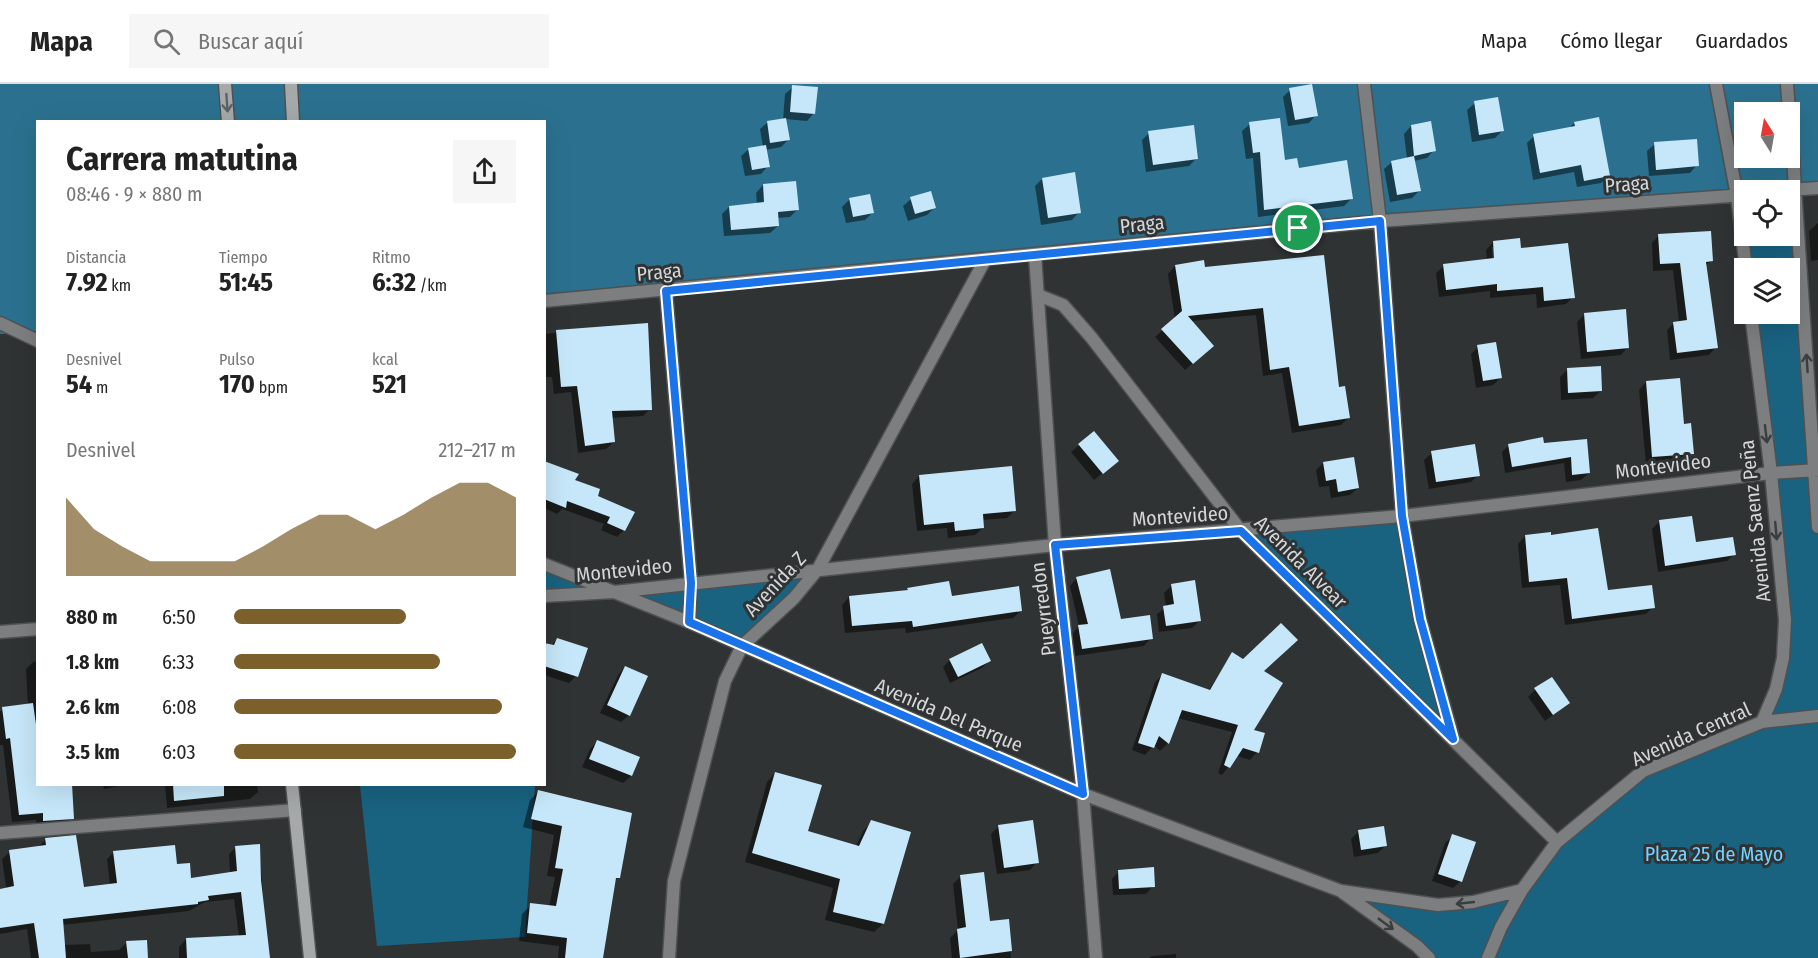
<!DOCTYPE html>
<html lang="es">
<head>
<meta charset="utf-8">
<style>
	:root { --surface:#fff; --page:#f6f6f6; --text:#222; --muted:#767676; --line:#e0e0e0; --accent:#7b602b }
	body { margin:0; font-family:"Fira Sans Condensed",sans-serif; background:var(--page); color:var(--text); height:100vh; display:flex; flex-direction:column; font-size:22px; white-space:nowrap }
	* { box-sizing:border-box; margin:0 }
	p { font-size:20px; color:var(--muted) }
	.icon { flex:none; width:33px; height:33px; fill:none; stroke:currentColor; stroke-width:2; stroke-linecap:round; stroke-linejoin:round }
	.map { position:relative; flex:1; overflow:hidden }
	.side { position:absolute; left:36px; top:36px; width:510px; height:666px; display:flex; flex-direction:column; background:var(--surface); border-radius:0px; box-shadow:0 6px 24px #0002 }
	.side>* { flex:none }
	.needle { width:39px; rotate:349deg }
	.fabs { position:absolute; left:1734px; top:18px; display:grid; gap:12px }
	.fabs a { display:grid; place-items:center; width:66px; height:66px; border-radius:0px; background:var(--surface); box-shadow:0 6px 24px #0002; font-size:30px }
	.pin { position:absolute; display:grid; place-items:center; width:51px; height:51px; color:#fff; margin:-26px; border:3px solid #fff; border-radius:50%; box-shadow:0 2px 6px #0007 }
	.round { display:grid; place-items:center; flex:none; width:63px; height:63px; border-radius:0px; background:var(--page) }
	.overview { display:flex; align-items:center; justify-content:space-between; height:102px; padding:0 30px }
	h1 { font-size:33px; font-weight:700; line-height:45px }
	.metrics { display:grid; grid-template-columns:repeat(3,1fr); gap:9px; height:102px; padding:6px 30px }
	.metrics div { display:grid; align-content:center }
	.metrics b { font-size:26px; font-weight:700 }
	.metrics small { font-size:16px; font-weight:400 }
	.metrics p { font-size:16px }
	.chart { height:168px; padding:12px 30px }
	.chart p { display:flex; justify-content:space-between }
	.chart svg { width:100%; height:108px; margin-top:6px; fill:var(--accent); opacity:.7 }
	ul { padding:0 30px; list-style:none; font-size:20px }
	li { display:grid; grid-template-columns:96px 72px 1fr; align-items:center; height:45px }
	li i { height:15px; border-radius:8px; background:var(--accent) }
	header { display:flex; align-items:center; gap:36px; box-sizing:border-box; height:84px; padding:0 30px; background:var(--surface); border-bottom:2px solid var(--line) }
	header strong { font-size:28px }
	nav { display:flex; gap:33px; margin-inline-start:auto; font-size:21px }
	.search { width:420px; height:54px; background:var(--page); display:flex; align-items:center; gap:15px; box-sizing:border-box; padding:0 21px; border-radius:0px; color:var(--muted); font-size:22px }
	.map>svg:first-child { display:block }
</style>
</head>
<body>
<header>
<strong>Mapa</strong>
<div class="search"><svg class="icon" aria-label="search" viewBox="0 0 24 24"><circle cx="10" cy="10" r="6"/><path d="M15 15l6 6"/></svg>Buscar aquí</div>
<nav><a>Mapa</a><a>Cómo llegar</a><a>Guardados</a></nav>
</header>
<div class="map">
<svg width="1818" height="874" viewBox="0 0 1818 874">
	<rect width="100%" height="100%" fill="#303334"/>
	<path fill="#196280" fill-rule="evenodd" d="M1714 0 1744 28V74H1790L1818 443V874H1429L1341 807 1438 821 1522 806 1557 758 1643 687 1762 638 1783 574 1751 230H1790V184H1744ZM1744 106H1790V152H1744Z
		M1402 432 1453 655 1241 447Z
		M544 480 614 508 818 485 742 562 614 508 545 512Z
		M360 701H535L525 853 377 862Z"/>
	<path fill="#2b718f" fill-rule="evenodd" d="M0 0H1818V104L1744 106 1484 129 545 217 544 38H38L37 257 23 250H0ZM1744 28H1790V74H1744Z"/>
	<path fill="#0007" fill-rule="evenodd" d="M793 3 814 29 807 37 785 35 788 56 781 63 765 66 768 82 761 90 745 92 741 72 749 65 763 63 760 45 768 38 783 36 785 10Z
		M1290 6 1316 31 1309 39 1288 42 1283 13Z
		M1475 19 1502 47 1495 54 1472 58 1467 26Z
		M1574 39 1608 91 1601 99 1577 103 1574 88 1533 96 1527 59 1534 52 1568 45Z
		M1250 40 1284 78 1351 115 1344 122 1258 133 1253 74 1246 75 1242 47Z
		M1411 42 1434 66 1427 74 1414 77 1419 107 1412 114 1390 118 1384 85 1392 78 1407 75 1404 50Z
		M1149 49 1197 74 1189 82 1146 88 1142 56Z
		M1655 60 1697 81 1690 89 1649 92 1647 67Z
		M1042 95 1079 128 1072 136 1041 141 1035 102Z
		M763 101 797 126 790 133 777 134 778 142 770 149 724 152 722 130 729 123 757 120 756 109Z
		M850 115 872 129 865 136 846 139 842 123Z
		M911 115 934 124 927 131 908 137 903 122Z
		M1818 139V176L1811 177 1809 147Z
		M1659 151 1711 177 1705 182 1716 263 1709 271 1670 276 1667 246 1674 239 1679 238 1673 186 1653 187 1652 159Z
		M1493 158 1520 166 1573 213 1566 220 1537 224 1536 210 1490 214V207L1439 213 1436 189 1444 182 1487 176 1486 166ZM1492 163H1495L1496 181 1493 182Z
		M1322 172 1338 305 1349 333 1341 341 1292 349 1282 289 1263 292 1256 231 1191 237 1205 269 1185 286 1155 253 1175 235 1168 190 1175 182 1203 184Z
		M1585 230 1628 263 1621 271 1581 275 1577 238Z
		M646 240 650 325 643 332 611 334 614 358 606 365 578 369 571 308 554 310 552 293H544V250Z
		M1478 263 1500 294 1493 301 1476 304 1471 270Z
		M1567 286 1601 307 1593 314 1561 316 1560 293Z
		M1646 298 1682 342 1692 369 1685 376 1646 380 1639 306Z
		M1093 349 1109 384 1094 396 1071 368Z
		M1585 356 1589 389 1581 396 1566 398 1564 379 1505 389 1502 368 1509 361H1543Z
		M1432 369 1478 391 1471 398 1429 405 1424 376Z
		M544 378 596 412 624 446 617 453 601 446 604 440 562 425 557 430 544 424Z
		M1323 379 1358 404 1350 411 1331 414 1329 402 1319 403 1316 386Z
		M919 392 1014 427 1007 434 982 436 983 444 975 451 948 454 947 444 917 447 912 400Z
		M1659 438 1695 460 1734 470 1727 477 1658 488 1652 445Z
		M1525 452 1550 453 1607 508 1653 523 1646 530 1565 541 1560 501 1522 504 1518 460Z
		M1077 494 1120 537 1151 554 1144 562 1075 572 1072 550 1079 542 1070 502Z
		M1172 501 1199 537 1192 544 1159 548 1157 530 1166 523 1164 509Z
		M908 505 950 513 1021 527 1013 534 906 549 905 544 845 549 842 521 849 513 905 508Z
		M557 555 576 592 569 599 544 591V560L551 562Z
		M1233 570 1262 588 1252 646 1264 650 1257 668 1250 676 1237 672 1222 691 1218 689 1232 648 1177 634 1167 660 1160 667 1154 661 1145 671 1132 666 1155 598 1162 591 1208 607Z
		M950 576 989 577 982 584 950 599 943 583Z
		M38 577V636H34L38 700 72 734 65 742 37 744 36 736 12 738 3 661H0V627L28 622 26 585 33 578Z
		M625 583 629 631 621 638 600 629 618 591Z
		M1535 606 1568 619 1545 637 1528 613Z
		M597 658 638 674 631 692 623 699 582 683 590 665Z
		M775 689 806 748 856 762 863 747 872 738 883 840 874 848 825 836 833 804 745 778 767 698Z
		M103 700H129L104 705Z
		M165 700H257L258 708 250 715 167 724Z
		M538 708 618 793 614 798 602 874H558L559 862 519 857 522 830 531 821 549 823 555 793 547 792 554 751 523 743 530 716Z
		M999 742 1037 778 1030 786 997 790 991 750Z
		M1359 747 1385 762 1378 769 1354 773 1351 755Z
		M1453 752 1461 797 1453 804 1432 797 1445 759Z
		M46 755 83 805 110 802 107 775 114 768 175 782 190 795 230 789 229 770 236 763 259 761 268 874H179V863L186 855 239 853 234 815 205 818 189 827 62 841 64 861 90 860 91 868 119 866 127 858 147 874H31L27 845 0 850V813L7 809 2 775 10 768 38 763Z
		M1119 787 1153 802 1146 810 1113 811 1112 795Z
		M960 793 988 839 1008 837 1011 874H952L950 854 958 846 953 800Z
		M1176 870V874H1149L1152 872Z"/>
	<path fill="#c6e7f9" d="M1312 0 1318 32 1295 36 1289 4Z
		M792 1 818 3 815 30 790 28Z
		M1498 13 1504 47 1479 51 1474 17Z
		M1599 33 1610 92 1584 97 1581 81 1540 89 1533 50 1575 42 1574 38Z
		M786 34 790 56 770 59 767 37Z
		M1280 34 1285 76 1297 74 1299 84 1347 76 1353 115 1264 126 1260 68 1253 69 1249 38Z
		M1431 37 1436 67 1414 72 1411 41Z
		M1194 41 1198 75 1153 81 1148 47Z
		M1697 55 1699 82 1656 86 1654 58Z
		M766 61 770 83 752 86 748 64Z
		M1414 72 1421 107 1397 111 1391 77Z
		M1075 88 1081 129 1048 134 1042 94Z
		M796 97 799 126 778 128 779 142 731 146 729 122 764 118 763 100Z
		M931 107 936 124 915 130 910 113Z
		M870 110 874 129 853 133 849 114Z
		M1711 147 1713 177 1706 178 1718 264 1677 269 1673 238 1687 236 1680 179 1660 180 1658 150Z
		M1520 154 1521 164 1568 159 1575 214 1544 217 1543 203 1497 207V200L1446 206 1443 180 1494 174 1493 157Z
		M1324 171 1339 303 1345 302 1350 334 1299 342 1289 283 1270 286 1263 224 1188 232 1214 262 1193 280 1161 245 1182 227 1175 181 1204 176 1205 183Z
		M1626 225 1629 264 1587 268 1584 229Z
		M648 239 652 326 612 327 615 358 585 362 577 302 561 303 556 246Z
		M1496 258 1502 294 1483 297 1477 261Z
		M1601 282 1602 307 1568 309 1567 284Z
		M1680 294 1684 340 1691 339 1694 370 1652 373 1646 297Z
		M1094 347 1119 377 1103 390 1078 360Z
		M1543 353 1544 359 1587 355 1590 389 1572 391 1571 373 1512 383 1508 360Z
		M1475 360 1480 392 1436 398 1431 367Z
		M1354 373 1359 404 1338 408 1336 395 1326 397 1323 378Z
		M544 377 579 390 575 396 600 405 598 412 635 428 625 447 607 439 610 433 567 417 566 424 544 415Z
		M1012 382 1016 427 983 430 984 444 955 447 954 438 924 441 919 391Z
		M1692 432 1696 458 1733 453 1736 471 1665 482 1659 436Z
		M1598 444 1608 506 1652 501 1655 524 1572 535 1567 494 1529 498 1525 451 1551 448V451Z
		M1110 485 1121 535 1150 531 1153 555 1082 565 1078 541 1088 540 1076 493Z
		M1195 496 1201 537 1166 542 1163 522 1174 520 1171 500Z
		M949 497 952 512 1019 502 1022 527 913 543 912 537 852 542 849 512 908 506 907 504Z
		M1281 539 1298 556 1264 587 1283 599 1254 646 1265 649 1259 669 1243 664 1230 684 1224 681 1238 641 1182 626 1169 660 1159 652 1154 664 1138 659 1162 589 1210 606 1232 568 1243 575Z
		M557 554 588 564 578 593 544 582V559L554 561Z
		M982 559 991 577 958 593 949 575Z
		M625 582 648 592 630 632 607 621Z
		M1552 593 1570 619 1553 631 1534 604Z
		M33 619 38 655V700H72L74 735 43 737V729L19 731 10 654 6 655 2 623Z
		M597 656 640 673 632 692 589 675Z
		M775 688 822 701 808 747 859 762 871 736 911 748 884 840 833 828 840 795 752 769Z
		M173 700H224V712L174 717Z
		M538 706 632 729 620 794H616L603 874H565L567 854 527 849 530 819 556 822 563 785 555 784 562 742 531 735Z
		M1033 736 1039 779 1004 784 998 741Z
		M1384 742 1387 762 1361 766 1358 746Z
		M1452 750 1476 758 1462 798 1438 790Z
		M76 751 84 803 117 799 113 767 175 761 177 780 190 779 191 794 237 787 235 762 260 760 261 796 270 874H187L186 854 246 851 241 808 208 812 209 816 198 818V820L63 835 66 874H39L34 839 0 844V805L14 802 9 766 46 761 45 754Z
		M1154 783 1155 803 1119 805 1118 786Z
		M984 788 990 837 1009 835 1012 867 960 874 957 845 966 843 960 791Z
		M147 856 148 874H128L126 857Z"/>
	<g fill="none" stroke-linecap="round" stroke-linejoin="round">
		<defs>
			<path id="minor" d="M1364 0 1380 137 1402 432 1420 535 1453 654
				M1716 0 1737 112 1746 184
				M1787 0 1789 28
				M1790 30 1818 443
				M1789 106 1818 104
				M1035 171 1055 461 1083 710 1096 874
				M666 207 691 499 689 538
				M1038 211 1063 221 1091 253 1241 447 1557 758
				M544 217 1380 137 1744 111
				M1751 230 1771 389 1785 536 1783 574 1776 605 1762 638
				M0 239 38 257
				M544 480 689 538 1083 710 1341 807 1438 821 1473 818 1522 806
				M544 512 614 508 1055 461 1402 432 1771 389 1818 386
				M0 548 38 545
				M0 749 295 726
				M1342 808 1417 862 1429 874
				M669 874 674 797 725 597 742 562 794 514 818 485 985 176
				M1488 874 1501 843 1522 806 1557 758 1643 687 1762 638 1818 632"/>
			<path id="secondary" d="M225 0 228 38
				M291 0 293 38
				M292 700 310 874"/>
		</defs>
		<use href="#minor" stroke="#4e5051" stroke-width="15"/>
		<use href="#secondary" stroke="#4e5051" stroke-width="15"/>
		<use href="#minor" stroke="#7c7e7f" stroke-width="12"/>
		<use href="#secondary" stroke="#a6a9aa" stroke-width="12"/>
	</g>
	<defs><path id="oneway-shaft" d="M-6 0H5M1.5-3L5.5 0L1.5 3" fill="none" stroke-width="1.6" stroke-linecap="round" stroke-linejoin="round" transform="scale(1.5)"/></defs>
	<use stroke="#5f6263" href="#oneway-shaft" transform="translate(227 19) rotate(86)"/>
	<g stroke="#3b3e3f">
		<use href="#oneway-shaft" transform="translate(1807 279) rotate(-94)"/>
		<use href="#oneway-shaft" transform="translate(1766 350) rotate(83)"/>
		<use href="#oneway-shaft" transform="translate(1776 447) rotate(85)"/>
		<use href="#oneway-shaft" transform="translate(1465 819) rotate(174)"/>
		<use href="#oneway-shaft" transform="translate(1386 840) rotate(36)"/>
	</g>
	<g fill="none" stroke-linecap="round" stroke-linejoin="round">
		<defs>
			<path id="route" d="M1380 137 1402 432 1420 535 1453 655 1241 447 1055 461 1083 710 689 538 691 499 666 207Z"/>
		</defs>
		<use href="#route" stroke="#fff" stroke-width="12"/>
		<use href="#route" stroke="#1a73e8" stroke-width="8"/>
	</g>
	<g text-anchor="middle" stroke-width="6" stroke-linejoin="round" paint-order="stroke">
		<g font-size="20" fill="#d4d6d7" stroke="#303334">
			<text transform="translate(1627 100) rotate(-4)" y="7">Praga</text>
			<text transform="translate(1142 140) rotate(-6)" y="7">Praga</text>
			<text transform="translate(659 188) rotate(-5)" y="7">Praga</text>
			<text transform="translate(1663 382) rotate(-7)" y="7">Montevideo</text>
			<text transform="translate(1180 432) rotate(-4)" y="7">Montevideo</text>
			<text transform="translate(1755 437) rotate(-96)" y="7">Avenida Saenz Peña</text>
			<text transform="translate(1301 478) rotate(45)" y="7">Avenida Alvear</text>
			<text transform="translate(624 486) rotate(-6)" y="7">Montevideo</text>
			<text transform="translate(775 500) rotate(-47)" y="7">Avenida Z</text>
			<text transform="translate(1043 525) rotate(-97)" y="7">Pueyrredon</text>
			<text transform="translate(949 631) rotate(23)" y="7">Avenida Del Parque</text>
			<text transform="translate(1691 650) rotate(-24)" y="7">Avenida Central</text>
		</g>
		<g font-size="20" fill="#76d3ff" stroke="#303334">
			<text x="1714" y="777">Plaza 25 de Mayo</text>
		</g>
	</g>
</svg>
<div class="fabs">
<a><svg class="needle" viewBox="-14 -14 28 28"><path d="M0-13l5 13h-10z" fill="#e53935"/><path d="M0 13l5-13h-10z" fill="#767676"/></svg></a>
<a><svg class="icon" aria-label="locate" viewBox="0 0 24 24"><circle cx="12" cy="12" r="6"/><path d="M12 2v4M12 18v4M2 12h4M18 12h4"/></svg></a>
<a><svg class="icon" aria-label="layers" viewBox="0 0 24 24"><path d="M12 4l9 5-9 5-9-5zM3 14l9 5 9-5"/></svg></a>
</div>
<div class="pin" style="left:1298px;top:144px;background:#1e9e55"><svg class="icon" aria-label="arrive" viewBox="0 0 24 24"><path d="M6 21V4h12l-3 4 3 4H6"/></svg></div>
<section class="side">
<div class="overview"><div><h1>Carrera matutina</h1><p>08:46 · 9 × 880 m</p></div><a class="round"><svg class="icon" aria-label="share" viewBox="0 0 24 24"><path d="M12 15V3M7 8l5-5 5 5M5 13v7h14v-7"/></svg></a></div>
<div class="metrics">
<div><p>Distancia</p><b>7.92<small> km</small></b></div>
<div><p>Tiempo</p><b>51:45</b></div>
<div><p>Ritmo</p><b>6:32<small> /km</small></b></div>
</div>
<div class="metrics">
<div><p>Desnivel</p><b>54<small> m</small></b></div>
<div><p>Pulso</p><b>170<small> bpm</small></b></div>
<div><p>kcal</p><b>521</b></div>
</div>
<div class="chart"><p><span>Desnivel</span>212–217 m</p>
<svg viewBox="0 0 160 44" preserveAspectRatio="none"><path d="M0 44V12L10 25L20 32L30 38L40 38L50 38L60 38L70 32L80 25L90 19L100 19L110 25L120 19L130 12L140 6L150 6L160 12V44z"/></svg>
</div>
<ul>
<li><b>880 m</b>6:50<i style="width:61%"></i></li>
<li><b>1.8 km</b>6:33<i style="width:73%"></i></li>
<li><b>2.6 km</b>6:08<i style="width:95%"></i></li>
<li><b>3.5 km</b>6:03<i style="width:100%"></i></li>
</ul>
</section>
</div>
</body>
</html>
